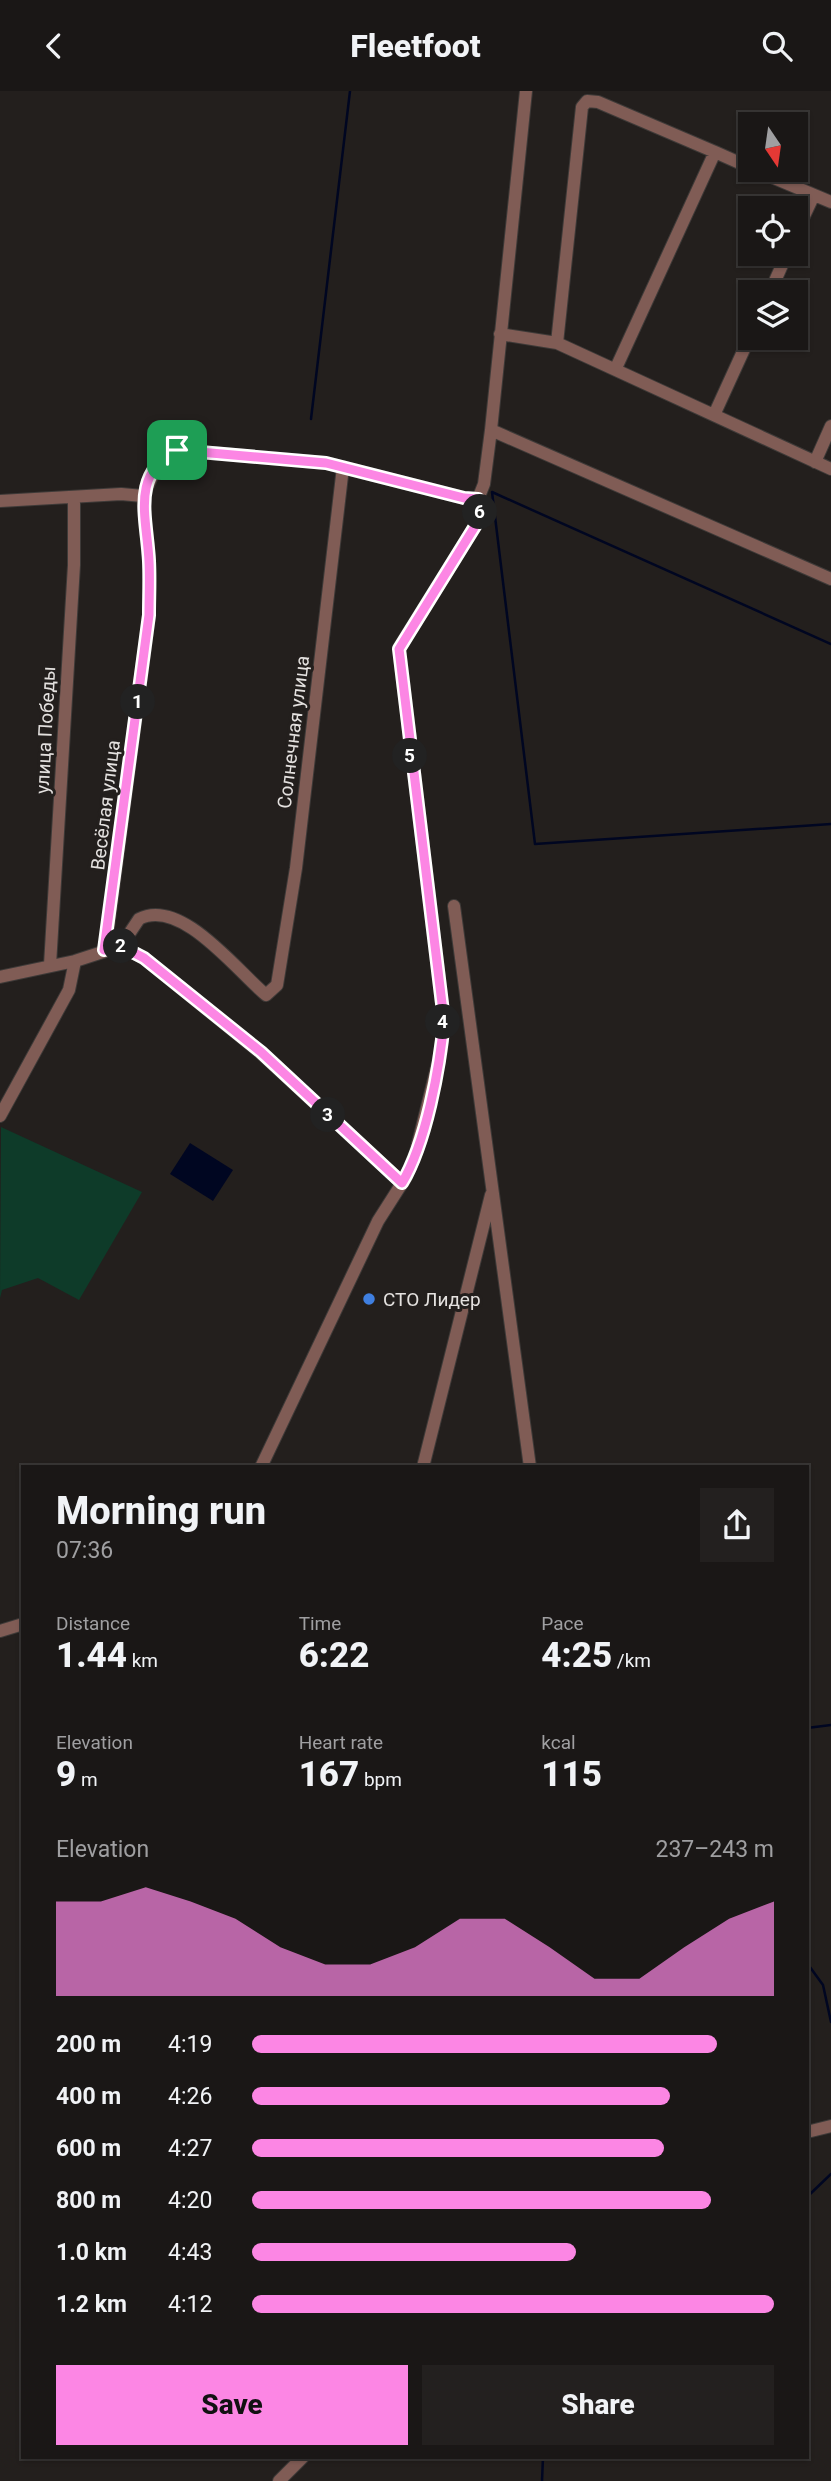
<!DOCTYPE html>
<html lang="en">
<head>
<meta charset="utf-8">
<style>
	:root { --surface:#1a1716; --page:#23201f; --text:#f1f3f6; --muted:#9f9fa1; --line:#383635; --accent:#fc86e4 }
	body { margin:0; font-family:Roboto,sans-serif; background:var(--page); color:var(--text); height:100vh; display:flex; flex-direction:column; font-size:26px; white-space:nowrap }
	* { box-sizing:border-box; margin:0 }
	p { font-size:23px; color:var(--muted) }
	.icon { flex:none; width:38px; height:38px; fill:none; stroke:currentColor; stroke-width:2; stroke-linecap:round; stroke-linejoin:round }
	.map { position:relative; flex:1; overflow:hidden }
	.side { position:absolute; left:21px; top:1374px; width:788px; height:994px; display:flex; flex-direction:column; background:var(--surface); border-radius:0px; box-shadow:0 2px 5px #0004,0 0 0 2px var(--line) }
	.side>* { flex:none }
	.needle { width:46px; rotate:167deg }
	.buttons { position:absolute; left:738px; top:21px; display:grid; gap:14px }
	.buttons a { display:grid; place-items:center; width:70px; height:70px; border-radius:0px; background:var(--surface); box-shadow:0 2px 5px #0004,0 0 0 2px var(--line); font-size:35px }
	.pin { position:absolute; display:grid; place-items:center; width:60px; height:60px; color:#fff; margin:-30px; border-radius:14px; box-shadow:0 4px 10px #0006 }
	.km { position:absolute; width:35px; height:35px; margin:-18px; border-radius:50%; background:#222; color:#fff; font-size:19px; line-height:35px; text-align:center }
	.round { display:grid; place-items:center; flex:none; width:74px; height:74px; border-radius:0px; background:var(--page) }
	.head { display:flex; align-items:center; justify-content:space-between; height:119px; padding:0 35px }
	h1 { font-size:38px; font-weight:800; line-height:52px }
	.stats { display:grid; grid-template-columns:repeat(3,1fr); gap:10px; height:119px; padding:7px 35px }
	.stats div { display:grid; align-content:center }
	.stats b { font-size:35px; font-weight:800 }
	.stats small { font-size:19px; font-weight:400 }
	.stats p { font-size:19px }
	.chart { height:196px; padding:14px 35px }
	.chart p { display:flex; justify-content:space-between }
	.chart svg { width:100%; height:126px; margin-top:7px; fill:var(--accent); opacity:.7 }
	.button { display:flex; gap:14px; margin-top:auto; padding:14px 35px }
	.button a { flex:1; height:80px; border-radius:0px; background:var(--accent); color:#111; font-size:28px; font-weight:800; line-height:80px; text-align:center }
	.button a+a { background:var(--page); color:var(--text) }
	ul { padding:0 35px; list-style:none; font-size:23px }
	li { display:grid; grid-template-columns:112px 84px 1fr; align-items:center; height:52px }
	li i { height:18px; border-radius:9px; background:var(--accent) }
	header { display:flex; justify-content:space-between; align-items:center; height:91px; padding:0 35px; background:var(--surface); font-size:32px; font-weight:800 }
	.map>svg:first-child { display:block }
</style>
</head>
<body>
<header><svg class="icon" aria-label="back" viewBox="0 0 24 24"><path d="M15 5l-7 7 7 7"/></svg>Fleetfoot<svg class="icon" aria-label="search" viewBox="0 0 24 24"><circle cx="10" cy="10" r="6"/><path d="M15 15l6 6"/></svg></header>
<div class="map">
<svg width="831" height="2390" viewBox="0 0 831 2390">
	<rect width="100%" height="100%" fill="#231f1d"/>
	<path fill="#0e3b29" d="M1 1036 142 1101 79 1209 38 1187 2 1199 0 1207Z"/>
	<path fill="#000621" d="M190 1052 233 1079 213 1110 170 1083Z"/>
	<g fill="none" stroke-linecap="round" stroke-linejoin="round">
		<path stroke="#000621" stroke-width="2.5" d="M311 328 350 0
			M831 553 492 401 535 753 831 733
			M807 1637 831 1634
			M807 1872 823 1894 831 1931
			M807 2106 831 2083
			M542 2390 543 2366"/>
		<defs>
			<path id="minor" d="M715 61 751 77
				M755 79 831 111
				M796 142 814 104
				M770 201 787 163
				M500 243 557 252 831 378
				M557 252 582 16 587 10 598 11 715 61 616 277
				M714 324 751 243
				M491 339 831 488
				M815 371 831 335
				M0 410 121 403 143 405 160 368 177 359 326 372 464 407 478 408 484 393 491 339 526 0
				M454 815 530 1376
				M121 855 144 867 261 962 402 1092
				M105 859 149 525V469L143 405
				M50 874 74 474V406
				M0 886 75 870 121 855 139 828C181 806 237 880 266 904L277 894 296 777 343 376
				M0 1025 69 899 75 870
				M261 1376 378 1130 406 1086 416 1061 441 960 444 929 399 557 477 432 480 419 478 408
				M423 1376 491 1104
				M0 1540 23 1533
				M807 2041 831 2035
				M279 2390 303 2366"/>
		</defs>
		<use href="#minor" stroke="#3e3a38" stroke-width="14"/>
		<use href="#minor" stroke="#805c55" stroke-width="12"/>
	</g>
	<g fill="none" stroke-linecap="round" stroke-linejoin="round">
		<defs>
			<path id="route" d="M177 359 326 372 464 407 478 408 480 419 477 432 399 558 444 929C440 976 426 1052 402 1092L261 961 144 867 121 855 104 859 149 524C149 506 150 488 149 470 147 427 130 383 177 359Z"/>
		</defs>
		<use href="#route" stroke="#fff" stroke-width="14"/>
		<use href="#route" stroke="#fc86e4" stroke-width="9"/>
	</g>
	<circle fill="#3f7fe0" stroke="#231f1d" stroke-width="2.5" cx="369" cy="1208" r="7"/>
	<g text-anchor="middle" stroke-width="6" stroke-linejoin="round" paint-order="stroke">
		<g font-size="19" fill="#e4e1df" stroke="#231f1d">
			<text transform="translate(45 639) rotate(-87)" y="7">улица Победы</text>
			<text transform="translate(293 641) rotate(-83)" y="7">Солнечная улица</text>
			<text transform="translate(105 714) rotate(-83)" y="7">Весёлая улица</text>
		</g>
		<g font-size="19" fill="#e4e1df" stroke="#231f1d" text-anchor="start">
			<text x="383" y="1215">СТО Лидер</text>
		</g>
	</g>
</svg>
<div class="buttons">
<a><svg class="needle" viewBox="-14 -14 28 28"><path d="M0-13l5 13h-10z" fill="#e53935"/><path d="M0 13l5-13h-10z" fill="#9f9fa1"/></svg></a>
<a><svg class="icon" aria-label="locate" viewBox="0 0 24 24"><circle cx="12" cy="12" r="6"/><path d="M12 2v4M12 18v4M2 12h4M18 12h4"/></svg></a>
<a><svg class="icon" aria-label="layers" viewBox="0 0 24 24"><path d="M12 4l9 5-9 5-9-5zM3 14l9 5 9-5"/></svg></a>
</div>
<div class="pin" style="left:177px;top:359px;background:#1e9e55"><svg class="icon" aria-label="arrive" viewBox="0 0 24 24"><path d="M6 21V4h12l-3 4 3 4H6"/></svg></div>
<b class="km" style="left:138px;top:611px">1</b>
<b class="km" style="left:121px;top:855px">2</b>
<b class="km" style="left:328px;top:1024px">3</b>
<b class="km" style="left:443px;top:931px">4</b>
<b class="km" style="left:410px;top:665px">5</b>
<b class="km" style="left:480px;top:421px">6</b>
<section class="side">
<div class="head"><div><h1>Morning run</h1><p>07:36</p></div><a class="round"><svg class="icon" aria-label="share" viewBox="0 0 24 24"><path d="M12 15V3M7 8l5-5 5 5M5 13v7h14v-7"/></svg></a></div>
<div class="stats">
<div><p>Distance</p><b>1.44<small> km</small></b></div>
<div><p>Time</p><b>6:22</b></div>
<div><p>Pace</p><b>4:25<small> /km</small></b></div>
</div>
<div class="stats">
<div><p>Elevation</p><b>9<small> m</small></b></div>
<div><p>Heart rate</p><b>167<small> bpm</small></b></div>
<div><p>kcal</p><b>115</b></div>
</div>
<div class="chart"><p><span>Elevation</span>237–243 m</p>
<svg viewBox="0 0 160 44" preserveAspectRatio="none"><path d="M0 44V11L10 11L20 6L30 11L40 17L50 27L60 33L70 33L80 27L90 17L100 17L110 27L120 38L130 38L140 27L150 17L160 11V44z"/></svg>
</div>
<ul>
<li><b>200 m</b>4:19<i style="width:89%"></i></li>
<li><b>400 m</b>4:26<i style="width:80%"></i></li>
<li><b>600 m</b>4:27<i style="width:79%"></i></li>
<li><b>800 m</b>4:20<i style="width:88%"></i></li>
<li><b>1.0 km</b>4:43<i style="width:62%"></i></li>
<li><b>1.2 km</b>4:12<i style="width:100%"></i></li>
</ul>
<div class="button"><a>Save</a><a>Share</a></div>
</section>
</div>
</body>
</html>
